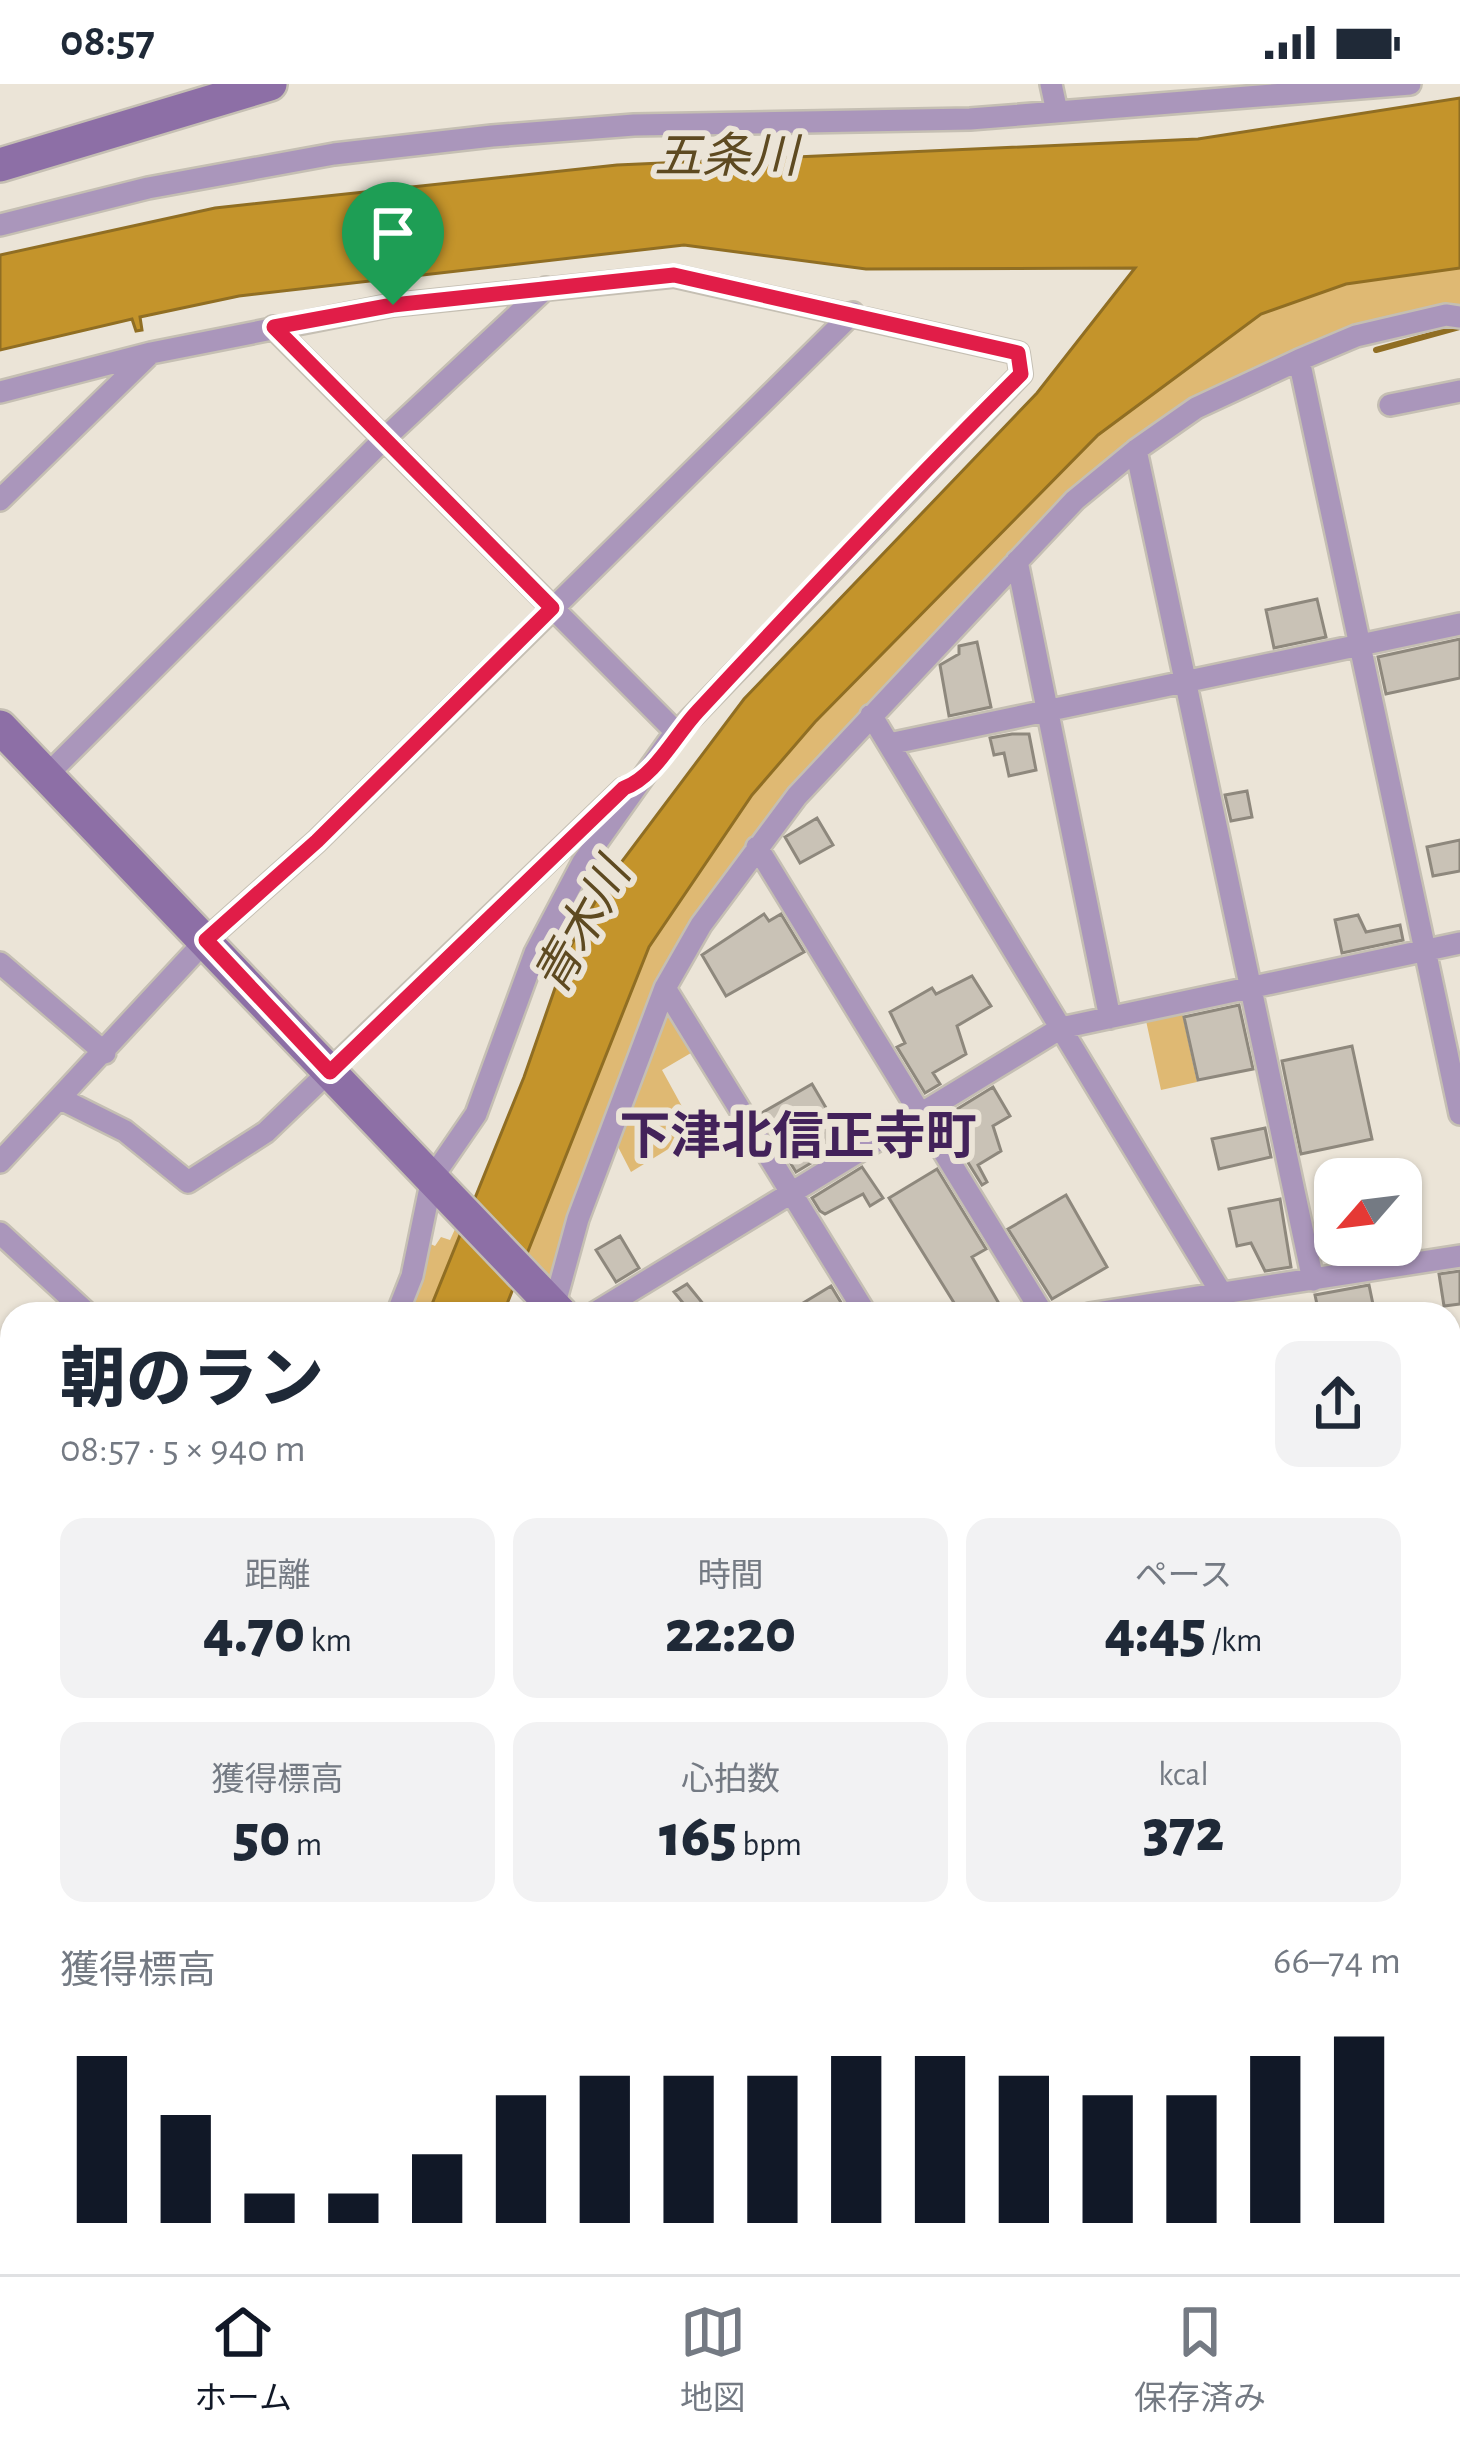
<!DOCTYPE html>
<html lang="ja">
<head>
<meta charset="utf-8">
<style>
	:root { --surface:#fff; --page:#f2f2f3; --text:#1f2937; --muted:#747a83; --line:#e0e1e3; --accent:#111827 }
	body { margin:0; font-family:"Alegreya Sans","Noto Sans JP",sans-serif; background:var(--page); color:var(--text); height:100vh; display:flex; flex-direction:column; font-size:45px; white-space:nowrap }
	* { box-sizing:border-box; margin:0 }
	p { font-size:39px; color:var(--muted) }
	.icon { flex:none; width:66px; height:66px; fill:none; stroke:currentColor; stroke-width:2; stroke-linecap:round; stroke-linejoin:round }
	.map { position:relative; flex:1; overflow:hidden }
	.drawer { position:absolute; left:0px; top:1218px; width:1461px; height:972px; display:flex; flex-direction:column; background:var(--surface); border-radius:36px 36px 0 0; box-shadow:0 3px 9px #0004 }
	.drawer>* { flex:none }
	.needle { width:78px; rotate:242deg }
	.buttons { position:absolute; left:1314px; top:1074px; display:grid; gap:24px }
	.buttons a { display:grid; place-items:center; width:108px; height:108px; border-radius:24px; background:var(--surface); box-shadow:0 3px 9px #0004; font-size:60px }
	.pin { position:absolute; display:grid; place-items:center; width:102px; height:102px; color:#fff; margin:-123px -51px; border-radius:50% 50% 50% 0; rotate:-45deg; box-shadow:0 0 12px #0007 }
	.pin .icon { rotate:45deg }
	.round { display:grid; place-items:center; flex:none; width:126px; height:126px; border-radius:24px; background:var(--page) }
	.headline { display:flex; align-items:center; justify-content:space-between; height:204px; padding:0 60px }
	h1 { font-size:66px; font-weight:800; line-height:90px }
	.stats { display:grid; grid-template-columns:repeat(3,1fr); gap:18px; height:204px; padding:12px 60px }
	.stats div { display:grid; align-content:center; border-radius:24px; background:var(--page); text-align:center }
	.stats b { font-size:60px; font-weight:800 }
	.stats small { font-size:33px; font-weight:400 }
	.stats p { font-size:33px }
	.chart { height:336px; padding:24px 60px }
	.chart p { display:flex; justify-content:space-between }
	.chart svg { width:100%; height:216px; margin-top:12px; stroke:var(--accent); stroke-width:6 }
	.status { display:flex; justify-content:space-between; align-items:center; height:84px; padding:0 60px; background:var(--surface); direction:ltr }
	.status svg { height:33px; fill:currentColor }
	.tabs { display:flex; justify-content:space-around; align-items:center; height:168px; border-top:3px solid var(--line); background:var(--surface); font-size:33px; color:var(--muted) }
	.tabs a { display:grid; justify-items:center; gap:6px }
	.tabs .on { color:var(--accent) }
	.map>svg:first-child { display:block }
</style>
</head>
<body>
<div class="status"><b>08:57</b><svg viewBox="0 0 49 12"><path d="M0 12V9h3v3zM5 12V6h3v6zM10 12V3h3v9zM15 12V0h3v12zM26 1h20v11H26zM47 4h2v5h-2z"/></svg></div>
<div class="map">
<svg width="1460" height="2190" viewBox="0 0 1460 2190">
	<rect width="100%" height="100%" fill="#ebe4d7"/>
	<path fill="#dfb973" d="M1460 184V222L1365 244 1127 363 721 798 555 1199 527 1171 607 958 649 863 752 711 815 638 1098 351 1261 230 1346 200Z
		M1181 924 1197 998 1161 1006 1145 932Z
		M672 925 696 966 662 986 696 1048 631 1088 615 1057 661 927Z
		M456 1143 461 1150 428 1230H402L426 1158 435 1162 441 1153 450 1156Z"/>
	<path fill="#c4942b" stroke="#906e23" stroke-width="3" d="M1460 14V184L1346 200 1261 230 1098 351 815 638 752 711 649 863 503 1230H428L524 993 568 867 605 800 744 615 1037 309 1135 184 866 185 684 161 239 212 140 233 142 246 136 247 132 235 0 266V171L215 124 617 81 1198 55Z
		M12 1607V1692L0 1702V1616Z"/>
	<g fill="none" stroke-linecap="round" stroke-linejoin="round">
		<path stroke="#906e23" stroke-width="6" d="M1376 266 1460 243
			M1449 1704 1460 1697"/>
	</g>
	<path fill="#c9c2b6" stroke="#8e887d" stroke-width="3" d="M1317 515 1326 553 1274 564 1266 526Z
		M1460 555V594L1386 610 1378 573Z
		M977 558 991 623 949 632 940 581 959 570V562Z
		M1012 650H1029L1036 686 1009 692 1004 669 994 671 990 654Z
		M1247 707 1252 733 1231 737 1225 711Z
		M817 734 833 761 800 779 785 753Z
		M1460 756V787L1433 792 1427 763Z
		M764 830 769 837 781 830 804 868 726 912 702 871Z
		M1358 831 1366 848 1400 841 1403 856 1342 869 1335 836Z
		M972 892 991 922 957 942 966 970 933 989 940 1000 925 1009 897 963 905 959 890 928 932 904 936 910Z
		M1239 921 1253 985 1198 996 1184 933Z
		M1352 962 1372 1055 1301 1070 1282 977Z
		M812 1000 846 1058 796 1088 760 1030Z
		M993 1003 1010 1032 993 1042 1001 1067 978 1081 987 1098 982 1101 941 1035Z
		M1265 1044 1271 1073 1219 1085 1212 1055Z
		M862 1083 883 1114 870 1122 863 1110 825 1130 820 1127 812 1114Z
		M937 1085 986 1165 972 1173 1005 1230H961L889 1114Z
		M1066 1111 1107 1183 1052 1215 1008 1145Z
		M1280 1115 1291 1183 1265 1187 1251 1159 1237 1162 1229 1125Z
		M620 1152 639 1184 616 1198 596 1166Z
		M1460 1187V1220L1444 1222 1439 1190Z
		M687 1200 705 1222 692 1230 674 1208Z
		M1369 1201 1375 1230H1319L1315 1211Z
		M831 1202 848 1230H785Z"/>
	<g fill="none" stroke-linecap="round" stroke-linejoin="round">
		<defs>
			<path id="minor" d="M1051 0 1057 28
				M0 141 148 104 334 70 492 52 634 41 970 35 1410 0
				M273 243 677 649
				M1299 276 1460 1030
				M0 308 151 269 393 221 674 192 1018 269 1021 290 669 657 583 778 535 869 476 1030 432 1094 412 1192 397 1230
				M1390 321 1460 307
				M1136 366 1313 1196
				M0 416 150 270
				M1017 477 1110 934
				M871 631 1234 1230
				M889 660 1460 540
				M47 691 383 356 546 204
				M757 763 1043 1230
				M0 879 105 969
				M665 904 866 1230
				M61 1015 125 1047 188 1098 266 1048 623 705
				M0 1078 206 856 317 757 853 229
				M0 1149 88 1230
				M552 1230 578 1135 665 904 701 841 797 712 1075 416 1136 366 1196 324 1299 276 1356 252 1446 231 1460 233
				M593 1230 1061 944 1460 859
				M1089 1230 1460 1172
				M0 1337 12 1348
				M1449 1465 1460 1458
				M0 1467 12 1479
				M1449 1505 1460 1525
				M0 1573 12 1563
				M0 1743 12 1734
				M0 1766 12 1786
				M1449 1859 1460 1854
				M0 1873 12 1865
				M0 2102 12 2122
				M1449 2133 1460 2126
				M46 2178 53 2190
				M457 2178 464 2190
				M660 2178 668 2190
				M890 2178 897 2190
				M1021 2178 1028 2190
				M1292 2178 1297 2190
				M1402 2178 1408 2190
				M94 2190 114 2178
				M838 2190 860 2178
				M1358 2190 1378 2178"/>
			<path id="secondary" d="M0 81 270 0
				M0 643 561 1230
				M770 2178 772 2190
				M804 2178 805 2190"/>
		</defs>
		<use href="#minor" stroke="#c5bfb3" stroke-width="26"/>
		<use href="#secondary" stroke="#c5bfb3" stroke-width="38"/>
		<path stroke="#969188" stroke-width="3" stroke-dasharray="3 9" stroke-linecap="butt" d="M1453 1336 1458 1334
			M1453 1639 1460 1654"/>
		<use href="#minor" stroke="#aa96bb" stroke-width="21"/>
		<use href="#secondary" stroke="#8d6fa6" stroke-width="33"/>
	</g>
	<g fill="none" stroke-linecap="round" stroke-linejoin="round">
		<defs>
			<path id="route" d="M674 191 1018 269 1021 290C911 400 804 513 698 627 676 650 654 694 624 704L330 988 206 856 317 757 552 524 274 243 393 221Z"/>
		</defs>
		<use href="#route" stroke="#fff" stroke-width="24"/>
		<use href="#route" stroke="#e11d48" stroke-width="15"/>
	</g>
	<g text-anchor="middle" stroke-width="12" stroke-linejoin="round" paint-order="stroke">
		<g font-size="48" font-style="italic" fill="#5e4a21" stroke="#ebe4d7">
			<text x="726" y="88">五条川</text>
			<text transform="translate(581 842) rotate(-61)" y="17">青木川</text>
		</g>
		<g font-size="51" font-weight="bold" fill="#43225a" stroke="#ebe4d7">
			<text x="798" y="1069">下津北信正寺町</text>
		</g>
	</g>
</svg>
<div class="buttons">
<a><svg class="needle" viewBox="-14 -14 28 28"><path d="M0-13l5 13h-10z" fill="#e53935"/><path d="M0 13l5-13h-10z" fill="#747a83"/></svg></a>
</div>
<div class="pin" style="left:393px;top:221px;background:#1e9e55"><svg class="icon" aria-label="arrive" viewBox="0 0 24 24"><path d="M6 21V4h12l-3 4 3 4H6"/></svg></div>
<section class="drawer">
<div class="headline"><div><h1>朝のラン</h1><p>08:57 · 5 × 940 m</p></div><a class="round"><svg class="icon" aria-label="share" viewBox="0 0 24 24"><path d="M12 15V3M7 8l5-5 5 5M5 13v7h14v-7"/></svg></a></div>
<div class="stats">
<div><p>距離</p><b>4.70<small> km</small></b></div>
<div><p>時間</p><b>22:20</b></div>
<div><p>ペース</p><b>4:45<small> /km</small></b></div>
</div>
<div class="stats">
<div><p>獲得標高</p><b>50<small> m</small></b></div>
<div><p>心拍数</p><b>165<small> bpm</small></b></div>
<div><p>kcal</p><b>372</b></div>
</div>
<div class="chart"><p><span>獲得標高</span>66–74 m</p>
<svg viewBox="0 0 160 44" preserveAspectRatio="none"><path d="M5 44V10M15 44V22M25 44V38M35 44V38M45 44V30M55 44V18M65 44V14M75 44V14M85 44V14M95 44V10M105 44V10M115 44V14M125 44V18M135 44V18M145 44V10M155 44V6"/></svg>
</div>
</section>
</div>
<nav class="tabs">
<a class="on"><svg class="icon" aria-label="home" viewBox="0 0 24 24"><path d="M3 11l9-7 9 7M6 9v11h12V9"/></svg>ホーム</a>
<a><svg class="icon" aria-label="map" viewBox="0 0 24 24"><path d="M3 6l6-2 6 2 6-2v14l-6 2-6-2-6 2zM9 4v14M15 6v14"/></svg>地図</a>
<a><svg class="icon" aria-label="saved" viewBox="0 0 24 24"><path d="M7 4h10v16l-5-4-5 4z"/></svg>保存済み</a>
</nav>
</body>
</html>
